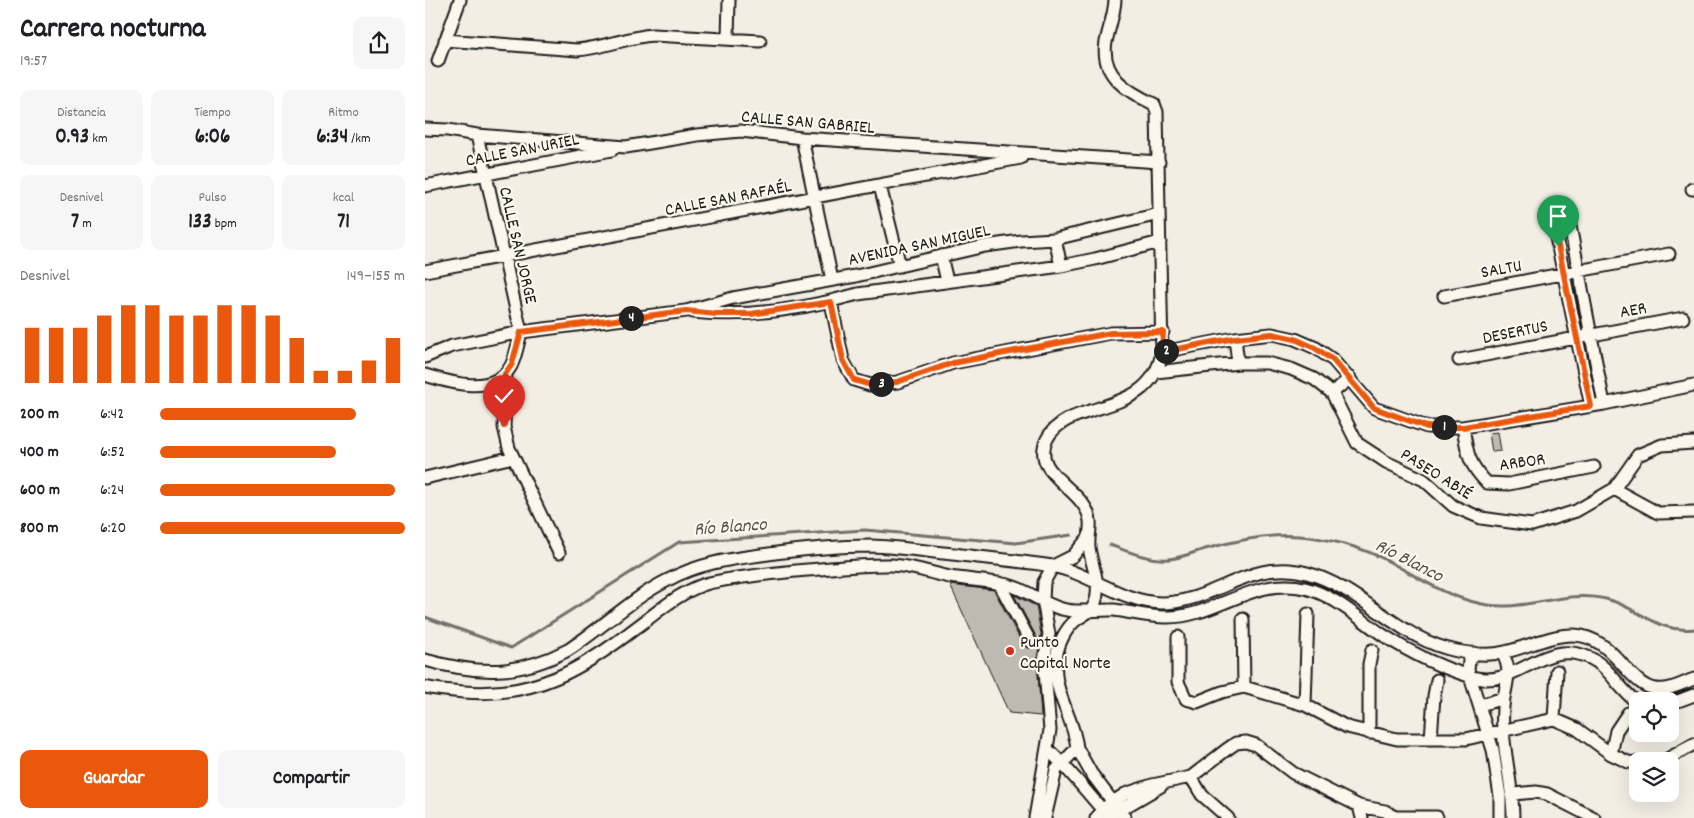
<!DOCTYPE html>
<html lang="es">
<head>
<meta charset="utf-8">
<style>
	:root { --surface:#fff; --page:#f6f6f6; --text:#202124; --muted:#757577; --accent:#ea580c }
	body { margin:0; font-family:Dekko,sans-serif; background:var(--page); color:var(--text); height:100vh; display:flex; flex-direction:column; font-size:19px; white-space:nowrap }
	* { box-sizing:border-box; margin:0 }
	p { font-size:16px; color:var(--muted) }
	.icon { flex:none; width:28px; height:28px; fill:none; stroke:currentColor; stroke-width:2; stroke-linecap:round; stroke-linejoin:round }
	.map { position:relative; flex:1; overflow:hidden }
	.panel { display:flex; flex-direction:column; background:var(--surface); width:425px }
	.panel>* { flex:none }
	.tools { position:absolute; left:1204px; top:692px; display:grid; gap:10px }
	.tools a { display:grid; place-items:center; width:50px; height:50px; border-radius:10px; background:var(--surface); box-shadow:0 5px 20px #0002; font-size:25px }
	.pin { position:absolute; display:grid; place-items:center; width:42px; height:42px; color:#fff; margin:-51px -21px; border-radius:50% 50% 50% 0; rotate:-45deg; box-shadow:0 0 5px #0007 }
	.pin .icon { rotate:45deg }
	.km { position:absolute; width:25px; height:25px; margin:-12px; border-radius:50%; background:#222; color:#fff; font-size:14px; line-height:25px; text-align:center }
	.round { display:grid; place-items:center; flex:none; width:52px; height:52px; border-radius:10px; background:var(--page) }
	.overview { display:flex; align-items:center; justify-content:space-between; height:85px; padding:0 20px }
	h1 { font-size:28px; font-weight:700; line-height:38px }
	.stats { display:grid; grid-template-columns:repeat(3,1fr); gap:8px; height:85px; padding:5px 20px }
	.stats div { display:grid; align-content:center; border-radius:10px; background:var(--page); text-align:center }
	.stats b { font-size:21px; font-weight:700 }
	.stats small { font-size:14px; font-weight:400 }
	.stats p { font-size:14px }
	.chart { height:140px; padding:10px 20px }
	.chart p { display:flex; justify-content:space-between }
	.chart svg { width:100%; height:90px; margin-top:5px; stroke:var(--accent); stroke-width:6 }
	.primary-button { display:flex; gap:10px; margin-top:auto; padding:10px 20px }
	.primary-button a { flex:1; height:58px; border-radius:10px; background:var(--accent); color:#fff; font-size:20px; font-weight:700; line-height:58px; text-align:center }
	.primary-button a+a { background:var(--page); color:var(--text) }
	ul { padding:0 20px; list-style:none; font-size:16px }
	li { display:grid; grid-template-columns:80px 60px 1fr; align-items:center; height:38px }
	li i { height:12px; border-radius:6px; background:var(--accent) }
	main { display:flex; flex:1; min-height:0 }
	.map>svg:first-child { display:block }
</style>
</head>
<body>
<main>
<section class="panel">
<div class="overview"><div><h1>Carrera nocturna</h1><p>19:57</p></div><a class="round"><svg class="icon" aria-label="share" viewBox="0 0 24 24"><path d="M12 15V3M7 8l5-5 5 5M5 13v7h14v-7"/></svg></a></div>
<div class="stats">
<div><p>Distancia</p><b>0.93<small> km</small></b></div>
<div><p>Tiempo</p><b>6:06</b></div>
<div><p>Ritmo</p><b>6:34<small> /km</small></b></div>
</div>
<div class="stats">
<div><p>Desnivel</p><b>7<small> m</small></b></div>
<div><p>Pulso</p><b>133<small> bpm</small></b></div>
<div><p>kcal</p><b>71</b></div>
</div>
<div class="chart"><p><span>Desnivel</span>149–155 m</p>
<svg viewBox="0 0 160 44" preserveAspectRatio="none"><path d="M5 44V17M15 44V17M25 44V17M35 44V11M45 44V6M55 44V6M65 44V11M75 44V11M85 44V6M95 44V6M105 44V11M115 44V22M125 44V38M135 44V38M145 44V33M155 44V22"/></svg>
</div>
<ul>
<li><b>200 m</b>6:42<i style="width:80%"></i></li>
<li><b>400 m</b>6:52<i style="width:72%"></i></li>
<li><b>600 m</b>6:24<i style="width:96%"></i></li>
<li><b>800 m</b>6:20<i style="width:100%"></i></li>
</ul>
<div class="primary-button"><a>Guardar</a><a>Compartir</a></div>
</section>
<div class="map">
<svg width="1269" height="818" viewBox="0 0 1269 818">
	<rect width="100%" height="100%" fill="#f2eee4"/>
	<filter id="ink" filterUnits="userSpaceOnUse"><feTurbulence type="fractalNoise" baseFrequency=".02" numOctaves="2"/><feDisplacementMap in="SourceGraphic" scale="10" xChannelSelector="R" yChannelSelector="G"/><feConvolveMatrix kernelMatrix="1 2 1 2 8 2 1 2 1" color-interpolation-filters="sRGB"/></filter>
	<g filter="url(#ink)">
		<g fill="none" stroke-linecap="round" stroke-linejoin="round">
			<path stroke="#716f6b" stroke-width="3" d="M685 545C702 551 725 561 744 559 757 558 771 551 784 548 816 539 851 532 885 537 911 541 938 548 961 560 995 578 1019 596 1057 604 1098 613 1140 589 1181 599 1213 607 1233 634 1269 629
				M0 617 86 648 254 542 440 530 591 543 646 535"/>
		</g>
		<path fill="#bdbab1" stroke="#1c1c1c" d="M1073 432 1076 451 1067 452 1064 433Z
			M525 585 569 590 598 645 604 648 611 645 612 638 589 595 611 606 616 634 612 660 616 716 584 713Z"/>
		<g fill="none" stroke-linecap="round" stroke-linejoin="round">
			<defs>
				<path id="minor" d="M303 38 304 0
					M20 40 152 50C179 48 202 37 228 35L335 41
					M13 61 35 0
					M0 129 23 130 52 135 201 147 272 135 316 131 377 138 734 162
					M377 138 407 280
					M0 186 187 150
					M455 186 475 266
					M1267 189H1269
					M1142 210 1179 404
					M1126 213 1166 406
					M630 239 636 266
					M516 256 522 281
					M0 271 596 158
					M1019 296 1244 254
					M406 302 418 360 429 380 445 385 473 382 528 363 580 353 686 333 738 332
					M268 312C324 318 380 309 433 294L636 266 670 259 735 242
					M810 338 813 363
					M737 352 810 338 847 334 870 339 891 348 908 360 949 408 1002 427H1038L1179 404 1269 385
					M0 357 27 346 96 332 261 311 308 298 431 276 560 246 596 241 630 239 734 214
					M1034 360 1258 318
					M731 372 813 363H842L866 369 889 379 907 393 932 443 961 462 999 480 1028 506 1056 518 1107 525 1151 511 1189 489 1233 513 1269 512
					M81 374 79 427 84 448 134 553
					M0 375C26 383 69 396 86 366 91 356 93 343 96 332L52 135
					M907 393 925 378
					M1038 427C1042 452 1043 464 1062 483L1084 484 1169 467
					M0 478 88 457
					M1189 489 1213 455 1237 445 1269 443
					M574 583 605 641
					M818 619 819 687
					M753 637V682L761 699 772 702 797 692 819 687 880 705 922 727 972 739H1041L1129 719 1152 729 1186 754 1203 762 1212 763
					M1049 653 1044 661 1043 670 1068 750 1075 796V818
					M1077 653C1087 669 1082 681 1079 698 1073 737 1088 778 1088 818
					M0 660C54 675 93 676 143 650 177 628 207 598 243 580 272 564 304 559 336 555 372 550 410 546 446 546 476 547 506 552 536 555 567 559 597 561 627 566 665 573 696 602 736 603 789 603 826 557 882 573 938 588 974 640 1032 651 1047 654 1065 656 1080 652 1105 647 1130 631 1157 636 1197 645 1205 694 1240 689 1250 688 1260 682 1269 679
					M0 687C13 690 26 691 39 692 109 698 158 669 212 627 234 611 257 590 284 583 316 576 349 573 382 570 410 568 439 564 467 565 487 566 505 573 525 577 544 580 564 581 583 585 603 590 618 604 637 609 654 614 672 609 689 610 706 612 723 617 741 617 790 618 828 576 880 588 909 595 933 618 958 635 984 652 1017 668 1047 677 1092 690 1118 636 1165 658 1185 667 1194 690 1212 702
					M1245 704 1269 695
					M880 705 883 614
					M1055 705 1079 698
					M1129 719 1132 671
					M944 733V664L947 650
					M1006 739 1009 696 1012 680
					M652 748 666 773 700 818
					M622 749C645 769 664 796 685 818
					M1186 754 1191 731 1203 713
					M1239 761 1269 744
					M766 777 777 795 803 818
					M1088 794 1111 792 1122 794 1169 818
					M934 806 937 818
					M688 814 736 786
					M610 818 625 730 619 660 624 634 618 600 619 582 628 566 648 556 663 538
					M620 818 631 770 652 748C649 717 627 692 631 660 632 646 640 629 651 620 659 614 667 612 670 603 677 585 666 565 664 547 663 538 666 529 665 521 662 489 604 475 622 439 642 398 726 419 737 352L732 112 729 104C703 92 675 76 681 42 684 27 689 16 690 0
					M671 818 683 805 700 794 727 785 766 777 801 750 811 743 821 742 831 745 868 773 934 806 960 811 970 817H1012"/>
			</defs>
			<use href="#minor" stroke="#1c1c1c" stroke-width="15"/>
			<use href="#minor" stroke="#fbf7ec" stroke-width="11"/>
		</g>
	</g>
	<g fill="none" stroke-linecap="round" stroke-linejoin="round" filter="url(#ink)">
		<defs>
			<path id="route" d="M79 426 80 374 87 364 96 332 261 311 292 314H326L406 302 418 360 429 380 446 385 472 382 528 363 580 353 686 333 738 332 737 352 810 338 847 334 870 339 890 348 908 360 949 408 1002 427H1038L1166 406 1133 246"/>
		</defs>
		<use href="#route" stroke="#fff" stroke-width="10"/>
		<use href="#route" stroke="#ea580c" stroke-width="6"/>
	</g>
	<circle fill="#c8321e" stroke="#fbf7ec" stroke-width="2" cx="585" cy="651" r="5"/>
	<g text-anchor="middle" stroke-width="4.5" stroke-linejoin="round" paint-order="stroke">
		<g font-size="18" fill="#1c1c1c" stroke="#fbf7ec">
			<text transform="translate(383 121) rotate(5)" y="6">CALLE SAN GABRIEL</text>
			<text transform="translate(97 149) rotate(-11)" y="6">CALLE SAN URIEL</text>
			<text transform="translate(303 197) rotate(-11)" y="6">CALLE SAN RAFAÉL</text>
			<text transform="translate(494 244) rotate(-12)" y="6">AVENIDA SAN MIGUEL</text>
			<text transform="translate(94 245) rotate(77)" y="6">CALLE SAN JORGE</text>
			<text transform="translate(1076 268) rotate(-10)" y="6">SALTU</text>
			<text transform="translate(1208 309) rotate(-10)" y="6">AER</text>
			<text transform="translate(1090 331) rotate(-11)" y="6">DESERTUS</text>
			<text transform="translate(1097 461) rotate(-8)" y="6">ARBOR</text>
			<text transform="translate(1012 473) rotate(32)" y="6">PASEO ABIÉ</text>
		</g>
		<g font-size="18" fill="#1c1c1c" stroke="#fbf7ec" text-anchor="start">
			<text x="595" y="647">Punto<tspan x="595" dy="21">Capital Norte</tspan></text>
		</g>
		<g font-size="19" font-style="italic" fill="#545351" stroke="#fbf7ec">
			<text transform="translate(305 525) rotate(-4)" y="7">Río Blanco</text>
			<text transform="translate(985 559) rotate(27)" y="7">Río Blanco</text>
		</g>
	</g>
</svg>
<div class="tools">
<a><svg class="icon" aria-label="locate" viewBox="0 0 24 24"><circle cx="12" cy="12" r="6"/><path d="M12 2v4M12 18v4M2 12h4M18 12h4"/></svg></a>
<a><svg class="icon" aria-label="layers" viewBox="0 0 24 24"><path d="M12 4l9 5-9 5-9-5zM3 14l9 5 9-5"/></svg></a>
</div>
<div class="pin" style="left:1133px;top:246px;background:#1e9e55"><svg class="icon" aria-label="arrive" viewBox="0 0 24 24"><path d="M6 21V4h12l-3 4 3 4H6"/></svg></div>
<div class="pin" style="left:79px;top:426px;background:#d93025"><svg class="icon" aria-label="check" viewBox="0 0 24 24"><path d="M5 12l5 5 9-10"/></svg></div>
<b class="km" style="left:1019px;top:427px">1</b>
<b class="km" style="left:741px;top:351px">2</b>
<b class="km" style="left:456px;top:384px">3</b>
<b class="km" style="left:206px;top:318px">4</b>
</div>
</main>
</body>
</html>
